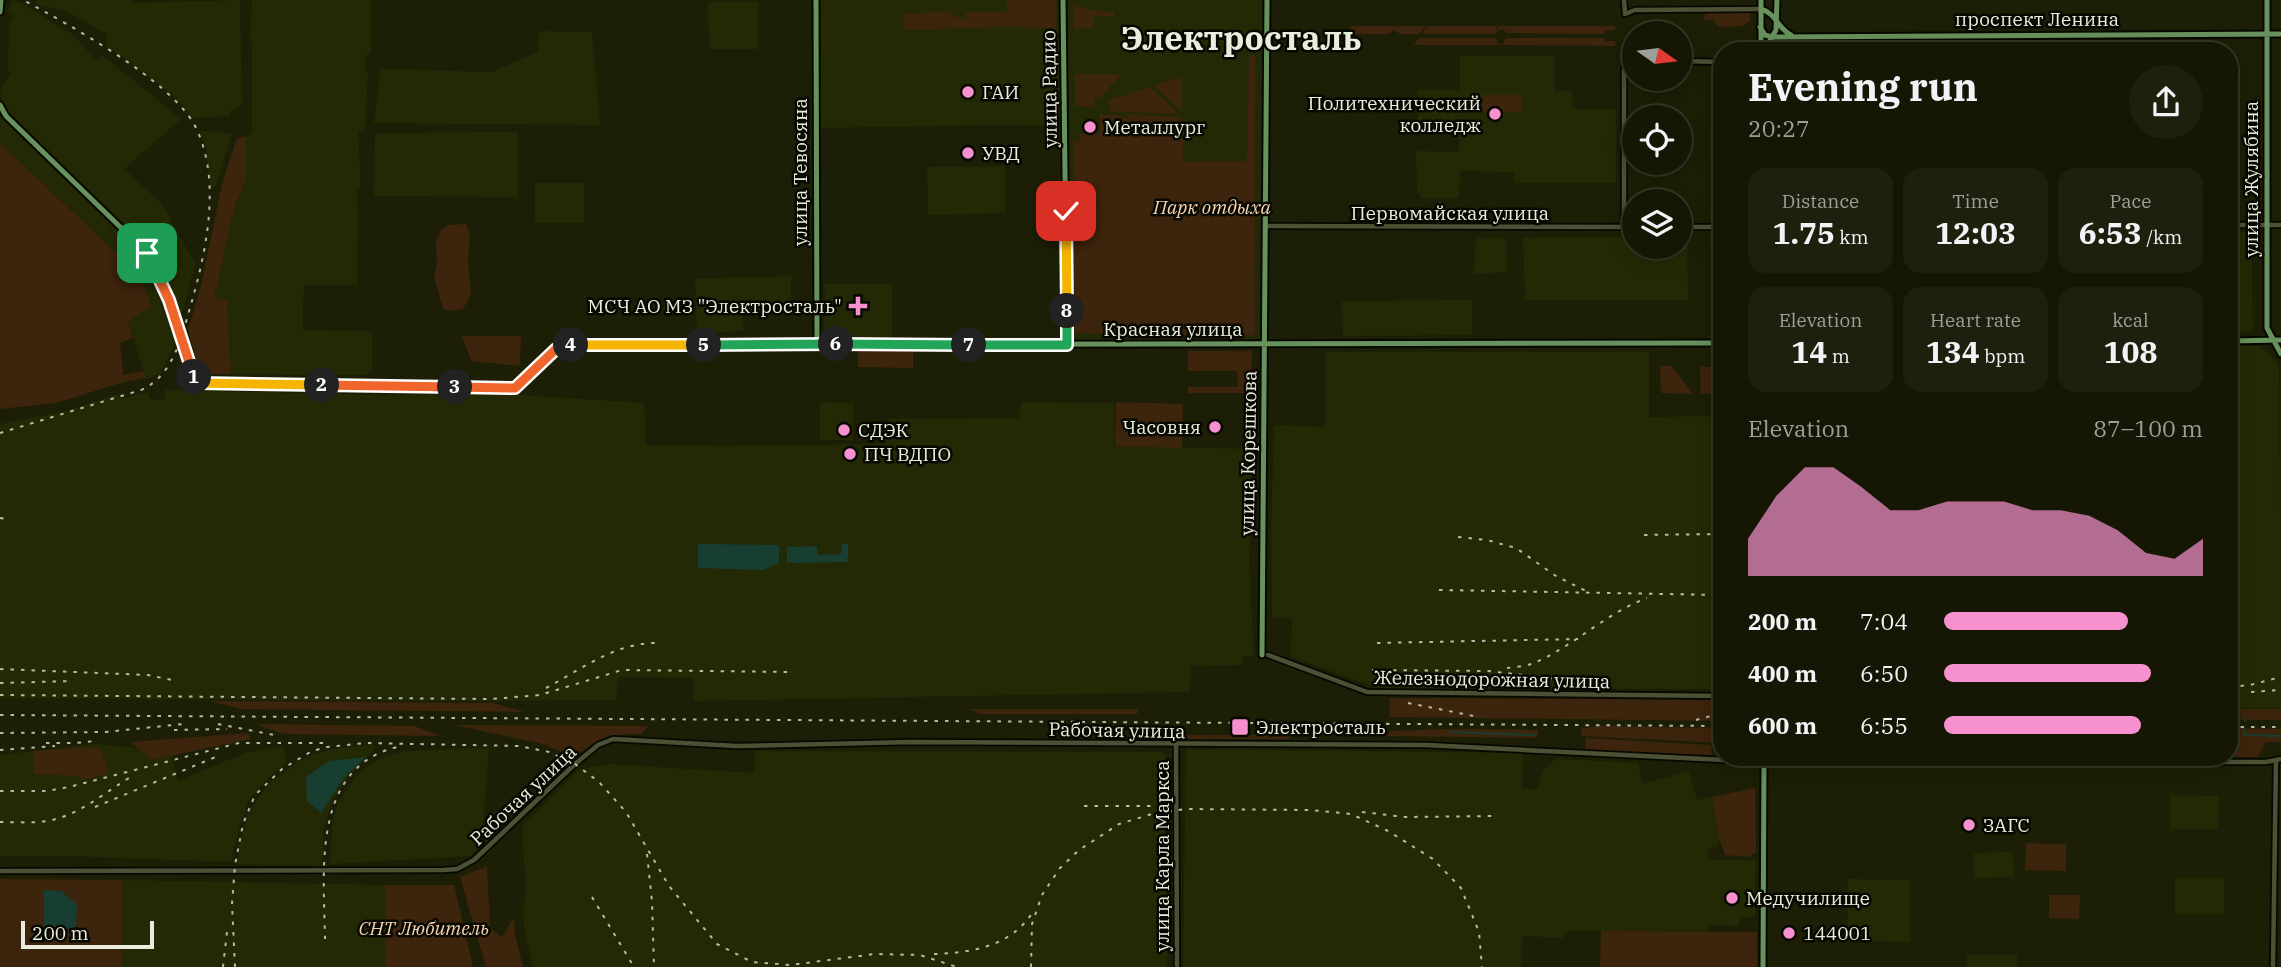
<!DOCTYPE html>
<html lang="en">
<head>
<meta charset="utf-8">
<style>
	:root { --surface:#151704; --page:#1e200e; --text:#f1f3f6; --muted:#9d9f9a; --line:#343626; --accent:#f690cf }
	body { margin:0; font-family:"IBM Plex Serif",serif; background:var(--page); color:var(--text); height:100vh; display:flex; flex-direction:column; font-size:26px; white-space:nowrap }
	* { box-sizing:border-box; margin:0 }
	p { font-size:23px; color:var(--muted) }
	.icon { flex:none; width:38px; height:38px; fill:none; stroke:currentColor; stroke-width:2; stroke-linecap:round; stroke-linejoin:round }
	.map { position:relative; flex:1; overflow:hidden }
	.details { position:absolute; left:1713px; top:42px; width:525px; height:724px; display:flex; flex-direction:column; background:var(--surface); border-radius:28px; box-shadow:0 4px 18px #0003,0 0 0 2px var(--line) }
	.details>* { flex:none }
	.needle { width:46px; rotate:104deg }
	.tools { position:absolute; left:1622px; top:21px; display:grid; gap:14px }
	.tools a { display:grid; place-items:center; width:70px; height:70px; border-radius:50%; background:var(--surface); box-shadow:0 4px 18px #0003,0 0 0 2px var(--line); font-size:35px }
	.scale { position:absolute; left:21px; bottom:18px; width:133px; box-sizing:border-box; padding-left:7px; border:4px solid #eaeddd; border-top:0; font-size:19px; line-height:24px; white-space:nowrap; color:#eaeddd; -webkit-text-stroke:5px #070801; paint-order:stroke }
	.pin { position:absolute; display:grid; place-items:center; width:60px; height:60px; color:#fff; margin:-30px; border-radius:14px; box-shadow:0 4px 10px #0006 }
	.km { position:absolute; width:35px; height:35px; margin:-18px; border-radius:50%; background:#222; color:#fff; font-size:19px; line-height:35px; text-align:center }
	.round { display:grid; place-items:center; flex:none; width:74px; height:74px; border-radius:37px; background:var(--page) }
	.head { display:flex; align-items:center; justify-content:space-between; height:119px; padding:0 35px }
	h1 { font-size:38px; font-weight:700; line-height:52px }
	.figures { display:grid; grid-template-columns:repeat(3,1fr); gap:10px; height:119px; padding:7px 35px }
	.figures div { display:grid; align-content:center; border-radius:18px; background:var(--page); text-align:center }
	.figures b { font-size:30px; font-weight:700 }
	.figures small { font-size:19px; font-weight:400 }
	.figures p { font-size:19px }
	.chart { height:196px; padding:14px 35px }
	.chart p { display:flex; justify-content:space-between }
	.chart svg { width:100%; height:126px; margin-top:7px; fill:var(--accent); opacity:.7 }
	ul { padding:0 35px; list-style:none; font-size:23px }
	li { display:grid; grid-template-columns:112px 84px 1fr; align-items:center; height:52px }
	li i { height:18px; border-radius:9px; background:var(--accent) }
	.map>svg:first-child { display:block }
</style>
</head>
<body>
<div class="map">
<svg width="2281" height="967" viewBox="0 0 2281 967">
	<rect width="100%" height="100%" fill="#1c1f05"/>
	<path fill="#242905" d="M36 0H131V3L240 0 242 106 231 110 230 116 193 118 174 96 106 45 108 34 65 11 39 5Z
		M252 0H371V53L365 56V72L368 73 365 132H358L361 189H356L358 209 357 285H304L303 301V330L372 331V369L366 375 231 374 227 300 213 299 235 205 246 181V137L252 133V42H250Z
		M816 0H1267L1265 344 1067 345 1065 126 998 125 816 128Z
		M18 1 72 34 97 61 102 55 181 119 124 169 162 204 195 263 182 314 151 251 5 109 0 91 12 72 8 71 9 21 11 22 13 14 8 12 12 2Z
		M708 2H758V49H709Z
		M539 31 592 32 600 125 374 123 381 69 492 72 538 52Z
		M1460 56H1554V91H1572L1573 109H1616V183H1514V172L1460 171 1459 198H1422L1417 192 1416 151 1459 152V132H1418V90H1460Z
		M0 115 145 254 127 263 0 143Z
		M209 131 232 134 215 187H210L206 147 200 132Z
		M518 132V197L374 196 375 133Z
		M1005 166V213L928 215 927 167Z
		M535 183H584V223H535Z
		M2230 232 2251 233 2253 331 2230 332Z
		M1687 236 1688 300H1525L1523 238 1634 237V247H1680V237Z
		M1476 238H1506L1507 272 1474 274Z
		M147 255 178 337 161 373 146 379 128 321 152 307 135 263Z
		M791 276V310L742 312 743 331 697 333 695 279Z
		M825 284H892V337H824Z
		M1472 300V335L1343 336 1342 301Z
		M2230 346H2260L2279 365 2281 708H2230Z
		M1325 352H1649V417L1722 416V689L1378 688 1291 657 1292 618H1272L1271 527 1274 425 1325 427Z
		M165 390 375 395 506 394 644 403 646 445 726 446 886 444 888 419 1020 418 1021 402 1114 403V446L1254 449V525L1250 539 1249 558 1254 656H1243V665L1191 666 1190 692 693 701V678L618 677 616 700 475 701 0 698V424L67 411 117 394 120 399 141 393H148L150 399 164 400Z
		M820 402 853 403V440H820Z
		M94 744 170 751 178 781 248 752 283 746 287 762 269 777 249 800 239 827 231 862 71 856H0V755Z
		M351 746H377L349 776 332 802 324 826 322 866 238 864 239 845 248 815 261 793 271 782 298 762 315 753Z
		M489 748 481 845 471 856 330 864 332 824 338 802 361 770 377 760 405 751Z
		M1186 749 1523 753 1522 788 1538 789 1543 770 1556 759 1638 763 1642 784 1689 771 1697 800 1712 797 1719 838 1718 846 1707 849 1709 860H1756L1755 917H1739V926L1708 925 1707 931H1565L1564 938 1522 936 1521 967H1183Z
		M755 751 1162 752 1166 755 1164 834 1167 835V846L1164 847 1160 889H1169L1167 967H533L524 929 525 875 522 826 579 770 608 764 754 773Z
		M2170 795 2219 796 2218 829H2170Z
		M2013 852 2014 877 1974 878V853Z
		M2175 878H2224V914H2175Z
		M1848 879 1910 880V942L1847 941Z
		M121 880 385 885V967H121Z
		M1967 955H2017V967H1967Z"/>
	<path fill="#3d240c" d="M1007 0H1056V28L1006 27 905 30 904 14 947 11 958 18H965L966 12H1007Z
		M1073 4 1090 10 1114 12V16H1094V28L1074 29Z
		M1709 13H1751L1750 21 1743 26 1718 27 1713 20H1704L1705 15Z
		M1351 26H1426L1420 34H1400L1394 30 1389 34H1351Z
		M1428 26H1495L1498 31 1495 34H1422Z
		M1496 26H1616L1615 30H1605L1604 34 1507 33 1504 30H1499Z
		M1419 38H1495L1500 45H1414Z
		M1507 38H1604L1605 41H1615L1616 46 1502 45Z
		M1249 55H1255V335L1075 333 1073 141H1080V134H1100V115H1119L1129 119 1126 114 1182 117V137L1171 139H1183V162L1247 161Z
		M1075 74H1120L1121 75 1099 98H1095V107L1075 106Z
		M1182 77V112L1154 85Z
		M1150 87 1179 114 1109 111V100Z
		M1465 95H1521V112H1465Z
		M246 137V181L235 205 214 298 227 300 231 374H200L188 330 202 282 222 183 237 138Z
		M0 143 129 265 135 262 152 307 128 321 133 338 120 343 123 375 143 371 146 378 124 382 56 403 0 409Z
		M466 224 470 235 468 261 471 295 463 309 451 311 443 309 434 276 437 262 436 241 441 230 448 225Z
		M462 336H521L520 366 471 361Z
		M858 350 913 351V368L858 367Z
		M1188 351H1252L1251 393H1188V387H1238L1237 371H1188Z
		M1660 366H1672L1693 394 1661 393Z
		M1700 367H1722V393L1701 394Z
		M1116 402 1183 404 1182 448 1115 446Z
		M1390 698 1722 700V721L1389 717Z
		M208 701 493 703 525 712 242 709Z
		M970 709H1139L1137 714H979Z
		M2230 709H2281V720H2230Z
		M255 724 415 726 440 736 284 734Z
		M455 725 648 726 642 734C607 734 600 737 573 758L547 745Z
		M1598 726 1722 728V743L1581 736V729Z
		M2230 728 2281 729V742H2266L2258 757H2230Z
		M1446 729 1538 730 1537 738 1386 736 1391 731Z
		M248 733 251 739 151 760 131 742Z
		M1168 735H1296L1288 739H1172Z
		M1586 738 1711 745 1712 755 1585 751Z
		M99 747 109 773 84 780 80 776 33 774 34 751Z
		M1755 788 1756 852 1748 857 1725 855 1719 838 1712 797Z
		M2026 843 2066 844V871L2025 870Z
		M487 866 490 928 502 937 514 917 515 934 523 967H486L460 877Z
		M0 879 121 880V967H0Z
		M385 885H454L473 967H385Z
		M2049 895H2080L2079 919 2049 918Z
		M1601 931 1757 932V967H1600Z"/>
	<path fill="#183d31" d="M698 544 779 545V563L763 570 698 568Z
		M842 544H848V562L787 563V547L817 546 818 555 841 554Z
		M365 757 343 779 321 813 307 801 306 777 329 761Z
		M44 890 61 891 77 904 76 929H44Z"/>
	<g fill="none" stroke-linecap="round" stroke-linejoin="round">
		<path stroke="#183d31" stroke-width="2" d="M2245 721V717
			M2244 728V735L2281 736
			M1451 732 1534 735"/>
		<defs>
			<path id="minor" d="M1624 0 1625 14 1635 10 1761 9
				M1680 61 1722 62
				M2230 225H2281
				M1266 226 1634 227
				M1624 227V70L1626 55 1634 60
				M1680 227H1722
				M1268 655 1367 692 1722 696
				M1176 745 1177 967
				M0 871 443 870 457 869 474 860 575 764 598 745 613 739 737 746 911 742 1426 745 1764 762H2266L2281 759
				M2273 967 2276 760"/>
			<path id="major" d="M816 0 817 344
				M1063 0 1067 345
				M1761 0V51
				M2267 0V328L2281 354
				M1761 9C1777 14 1777 28 1791 35
				M0 12 1 0
				M1760 27 1765 35 1772 37 2281 34
				M1764 51 1776 30 1777 0
				M0 105 6 116 147 253 169 300 196 382 515 388 556 350 576 345 1722 343
				M2230 341 2281 340
				M1262 655 1267 0
				M1763 967 1764 758"/>
		</defs>
		<use href="#minor" stroke="#070900" stroke-width="8"/>
		<use href="#major" stroke="#070900" stroke-width="9"/>
		<use href="#minor" stroke="#4c5135" stroke-width="4.5"/>
		<use href="#major" stroke="#68925d" stroke-width="5"/>
		<path stroke="#b6b9a6" stroke-width="2" stroke-dasharray="3.5 7" stroke-linecap="butt" d="M0 433 141 390C175 375 182 334 192 301 207 248 222 176 194 124 168 79 70 25 23 0
			M0 518 9 519
			M1644 535 1722 534
			M1458 537 1487 540 1516 548 1556 576 1586 591
			M1439 590 1722 595
			M1377 643 1578 639
			M1507 668C1516 667 1526 666 1534 663 1574 646 1606 613 1647 598
			M0 669 148 675 177 681
			M1372 670 1488 671 1559 679
			M1372 682H1517
			M0 683 73 681
			M2230 687 2250 685 2281 677
			M546 688C582 669 616 642 658 643
			M2251 692 2281 690
			M0 695 491 699 540 695 622 670 793 672
			M1408 703 1479 717
			M0 715 1722 726
			M1696 720 1722 713
			M218 724 279 736
			M2230 727H2281
			M174 730 227 729
			M0 733 105 732 183 724
			M46 743H76L95 741
			M0 750 55 746
			M0 791H47L69 787 239 743H327
			M1084 806H1159
			M95 807 218 756
			M1362 812 1405 817 1498 816
			M0 822C18 822 38 824 56 819 85 811 108 790 134 775
			M647 854 652 901 654 967
			M592 897 634 967
			M325 939C324 871 311 768 397 747
			M934 954C972 953 1013 946 1034 910
			M223 967 227 932
			M235 967 232 904 235 865 243 824 255 795 282 769 312 751 327 747 365 743 519 746 549 752 575 764 599 782 626 812 669 886 717 944 752 962 790 965 875 954 920 955 957 967
			M1031 967 1032 924 1042 895 1060 868 1079 850 1119 824 1152 814 1186 809 1311 810 1351 814 1388 831 1433 859 1461 888 1479 932 1482 967"/>
	</g>
	<g fill="none" stroke-linecap="round" stroke-linejoin="round">
		<defs>
			<path id="split-1" d="M147 253 169 300 194 377"/>
			<path id="split-2" d="M194 377 196 383 322 385"/>
			<path id="split-3" d="M322 385 455 387"/>
			<path id="split-4" d="M455 387 515 388 556 349 571 345"/>
			<path id="split-5" d="M571 345H704"/>
			<path id="split-6" d="M704 345 836 344"/>
			<path id="split-7" d="M836 344 969 345"/>
			<path id="split-8" d="M969 345H1067V311"/>
			<path id="split-9" d="M1066 211 1067 311"/>
		</defs>
		<use href="#split-1" stroke="#fff" stroke-width="14"/>
		<use href="#split-2" stroke="#fff" stroke-width="14"/>
		<use href="#split-3" stroke="#fff" stroke-width="14"/>
		<use href="#split-4" stroke="#fff" stroke-width="14"/>
		<use href="#split-5" stroke="#fff" stroke-width="14"/>
		<use href="#split-6" stroke="#fff" stroke-width="14"/>
		<use href="#split-7" stroke="#fff" stroke-width="14"/>
		<use href="#split-8" stroke="#fff" stroke-width="14"/>
		<use href="#split-9" stroke="#fff" stroke-width="14"/>
		<use href="#split-1" stroke="#f0652b" stroke-width="9"/>
		<use href="#split-2" stroke="#f5b400" stroke-width="9"/>
		<use href="#split-3" stroke="#f0652b" stroke-width="9"/>
		<use href="#split-4" stroke="#f0652b" stroke-width="9"/>
		<use href="#split-5" stroke="#f5b400" stroke-width="9"/>
		<use href="#split-6" stroke="#22a559" stroke-width="9"/>
		<use href="#split-7" stroke="#22a559" stroke-width="9"/>
		<use href="#split-8" stroke="#22a559" stroke-width="9"/>
		<use href="#split-9" stroke="#f5b400" stroke-width="9"/>
	</g>
	<g fill="#f690cf" stroke="#070801" stroke-width="2.5">
		<circle cx="968" cy="92" r="7"/>
		<circle cx="1495" cy="114" r="7"/>
		<circle cx="1090" cy="127" r="7"/>
		<circle cx="968" cy="153" r="7"/>
		<path d="M854.5 295.5h7v7h7v7h-7v7h-7v-7h-7v-7h7z"/>
		<circle cx="1215" cy="427" r="7"/>
		<circle cx="844" cy="430" r="7"/>
		<circle cx="850" cy="454" r="7"/>
		<rect x="1231" y="718" width="18" height="18" rx="3.5"/>
		<circle cx="1969" cy="825" r="7"/>
		<circle cx="1732" cy="898" r="7"/>
		<circle cx="1789" cy="933" r="7"/>
	</g>
	<g text-anchor="middle" stroke-width="5" stroke-linejoin="round" paint-order="stroke">
		<g font-size="19" fill="#eaeddd" stroke="#070801">
			<text x="2037" y="26">проспект Ленина</text>
			<text transform="translate(1049 89) rotate(-91)" y="7">улица Радио</text>
			<text transform="translate(800 172) rotate(-90)" y="7">улица Тевосяна</text>
			<text transform="translate(2251 179) rotate(-90)" y="7">улица Жулябина</text>
			<text x="1450" y="220">Первомайская улица</text>
			<text x="1173" y="336">Красная улица</text>
			<text transform="translate(1248 453) rotate(-89)" y="7">улица Корешкова</text>
			<text transform="translate(1492 679) rotate(1)" y="7">Железнодорожная улица</text>
			<text transform="translate(1117 730) rotate(1)" y="7">Рабочая улица</text>
			<text transform="translate(523 795) rotate(-43)" y="7">Рабочая улица</text>
			<text transform="translate(1162 856) rotate(-90)" y="7">улица Карла Маркса</text>
		</g>
		<g font-size="19" fill="#eaeddd" stroke="#070801" text-anchor="start">
			<text x="982" y="99">ГАИ</text>
			<text x="1481" y="110" text-anchor="end">Политехнический<tspan x="1481" dy="22">колледж</tspan></text>
			<text x="1104" y="134">Металлург</text>
			<text x="982" y="160">УВД</text>
			<text x="842" y="313" text-anchor="end">МСЧ АО МЗ "Электросталь"</text>
			<text x="1201" y="434" text-anchor="end">Часовня</text>
			<text x="858" y="437">СДЭК</text>
			<text x="864" y="461">ПЧ ВДПО</text>
			<text x="1256" y="734">Электросталь</text>
			<text x="1983" y="832">ЗАГС</text>
			<text x="1746" y="905">Медучилище</text>
			<text x="1803" y="940">144001</text>
		</g>
		<g font-size="19" font-style="italic" fill="#f6d1b0" stroke="#070801">
			<text x="1212" y="214">Парк отдыха</text>
			<text x="424" y="935">СНТ Любитель</text>
		</g>
		<g font-size="33" font-weight="bold" fill="#eaeddd" stroke="#070801">
			<text x="1241" y="50">Электросталь</text>
		</g>
	</g>
</svg>
<div class="tools">
<a><svg class="needle" viewBox="-14 -14 28 28"><path d="M0-13l5 13h-10z" fill="#e53935"/><path d="M0 13l5-13h-10z" fill="#9d9f9a"/></svg></a>
<a><svg class="icon" aria-label="locate" viewBox="0 0 24 24"><circle cx="12" cy="12" r="6"/><path d="M12 2v4M12 18v4M2 12h4M18 12h4"/></svg></a>
<a><svg class="icon" aria-label="layers" viewBox="0 0 24 24"><path d="M12 4l9 5-9 5-9-5zM3 14l9 5 9-5"/></svg></a>
</div>
<div class="scale">200 m</div>
<div class="pin" style="left:147px;top:253px;background:#1e9e55"><svg class="icon" aria-label="arrive" viewBox="0 0 24 24"><path d="M6 21V4h12l-3 4 3 4H6"/></svg></div>
<div class="pin" style="left:1066px;top:211px;background:#d93025"><svg class="icon" aria-label="check" viewBox="0 0 24 24"><path d="M5 12l5 5 9-10"/></svg></div>
<b class="km" style="left:194px;top:377px">1</b>
<b class="km" style="left:322px;top:385px">2</b>
<b class="km" style="left:455px;top:387px">3</b>
<b class="km" style="left:571px;top:345px">4</b>
<b class="km" style="left:704px;top:345px">5</b>
<b class="km" style="left:836px;top:344px">6</b>
<b class="km" style="left:969px;top:345px">7</b>
<b class="km" style="left:1067px;top:311px">8</b>
<section class="details">
<div class="head"><div><h1>Evening run</h1><p>20:27</p></div><a class="round"><svg class="icon" aria-label="share" viewBox="0 0 24 24"><path d="M12 15V3M7 8l5-5 5 5M5 13v7h14v-7"/></svg></a></div>
<div class="figures">
<div><p>Distance</p><b>1.75<small> km</small></b></div>
<div><p>Time</p><b>12:03</b></div>
<div><p>Pace</p><b>6:53<small> /km</small></b></div>
</div>
<div class="figures">
<div><p>Elevation</p><b>14<small> m</small></b></div>
<div><p>Heart rate</p><b>134<small> bpm</small></b></div>
<div><p>kcal</p><b>108</b></div>
</div>
<div class="chart"><p><span>Elevation</span>87–100 m</p>
<svg viewBox="0 0 160 44" preserveAspectRatio="none"><path d="M0 44V31L10 16L20 6L30 6L40 13L50 21L60 21L70 18L80 18L90 18L100 21L110 21L120 23L130 28L140 36L150 38L160 31V44z"/></svg>
</div>
<ul>
<li><b>200 m</b>7:04<i style="width:71%"></i></li>
<li><b>400 m</b>6:50<i style="width:80%"></i></li>
<li><b>600 m</b>6:55<i style="width:76%"></i></li>
</ul>
</section>
</div>
</body>
</html>
